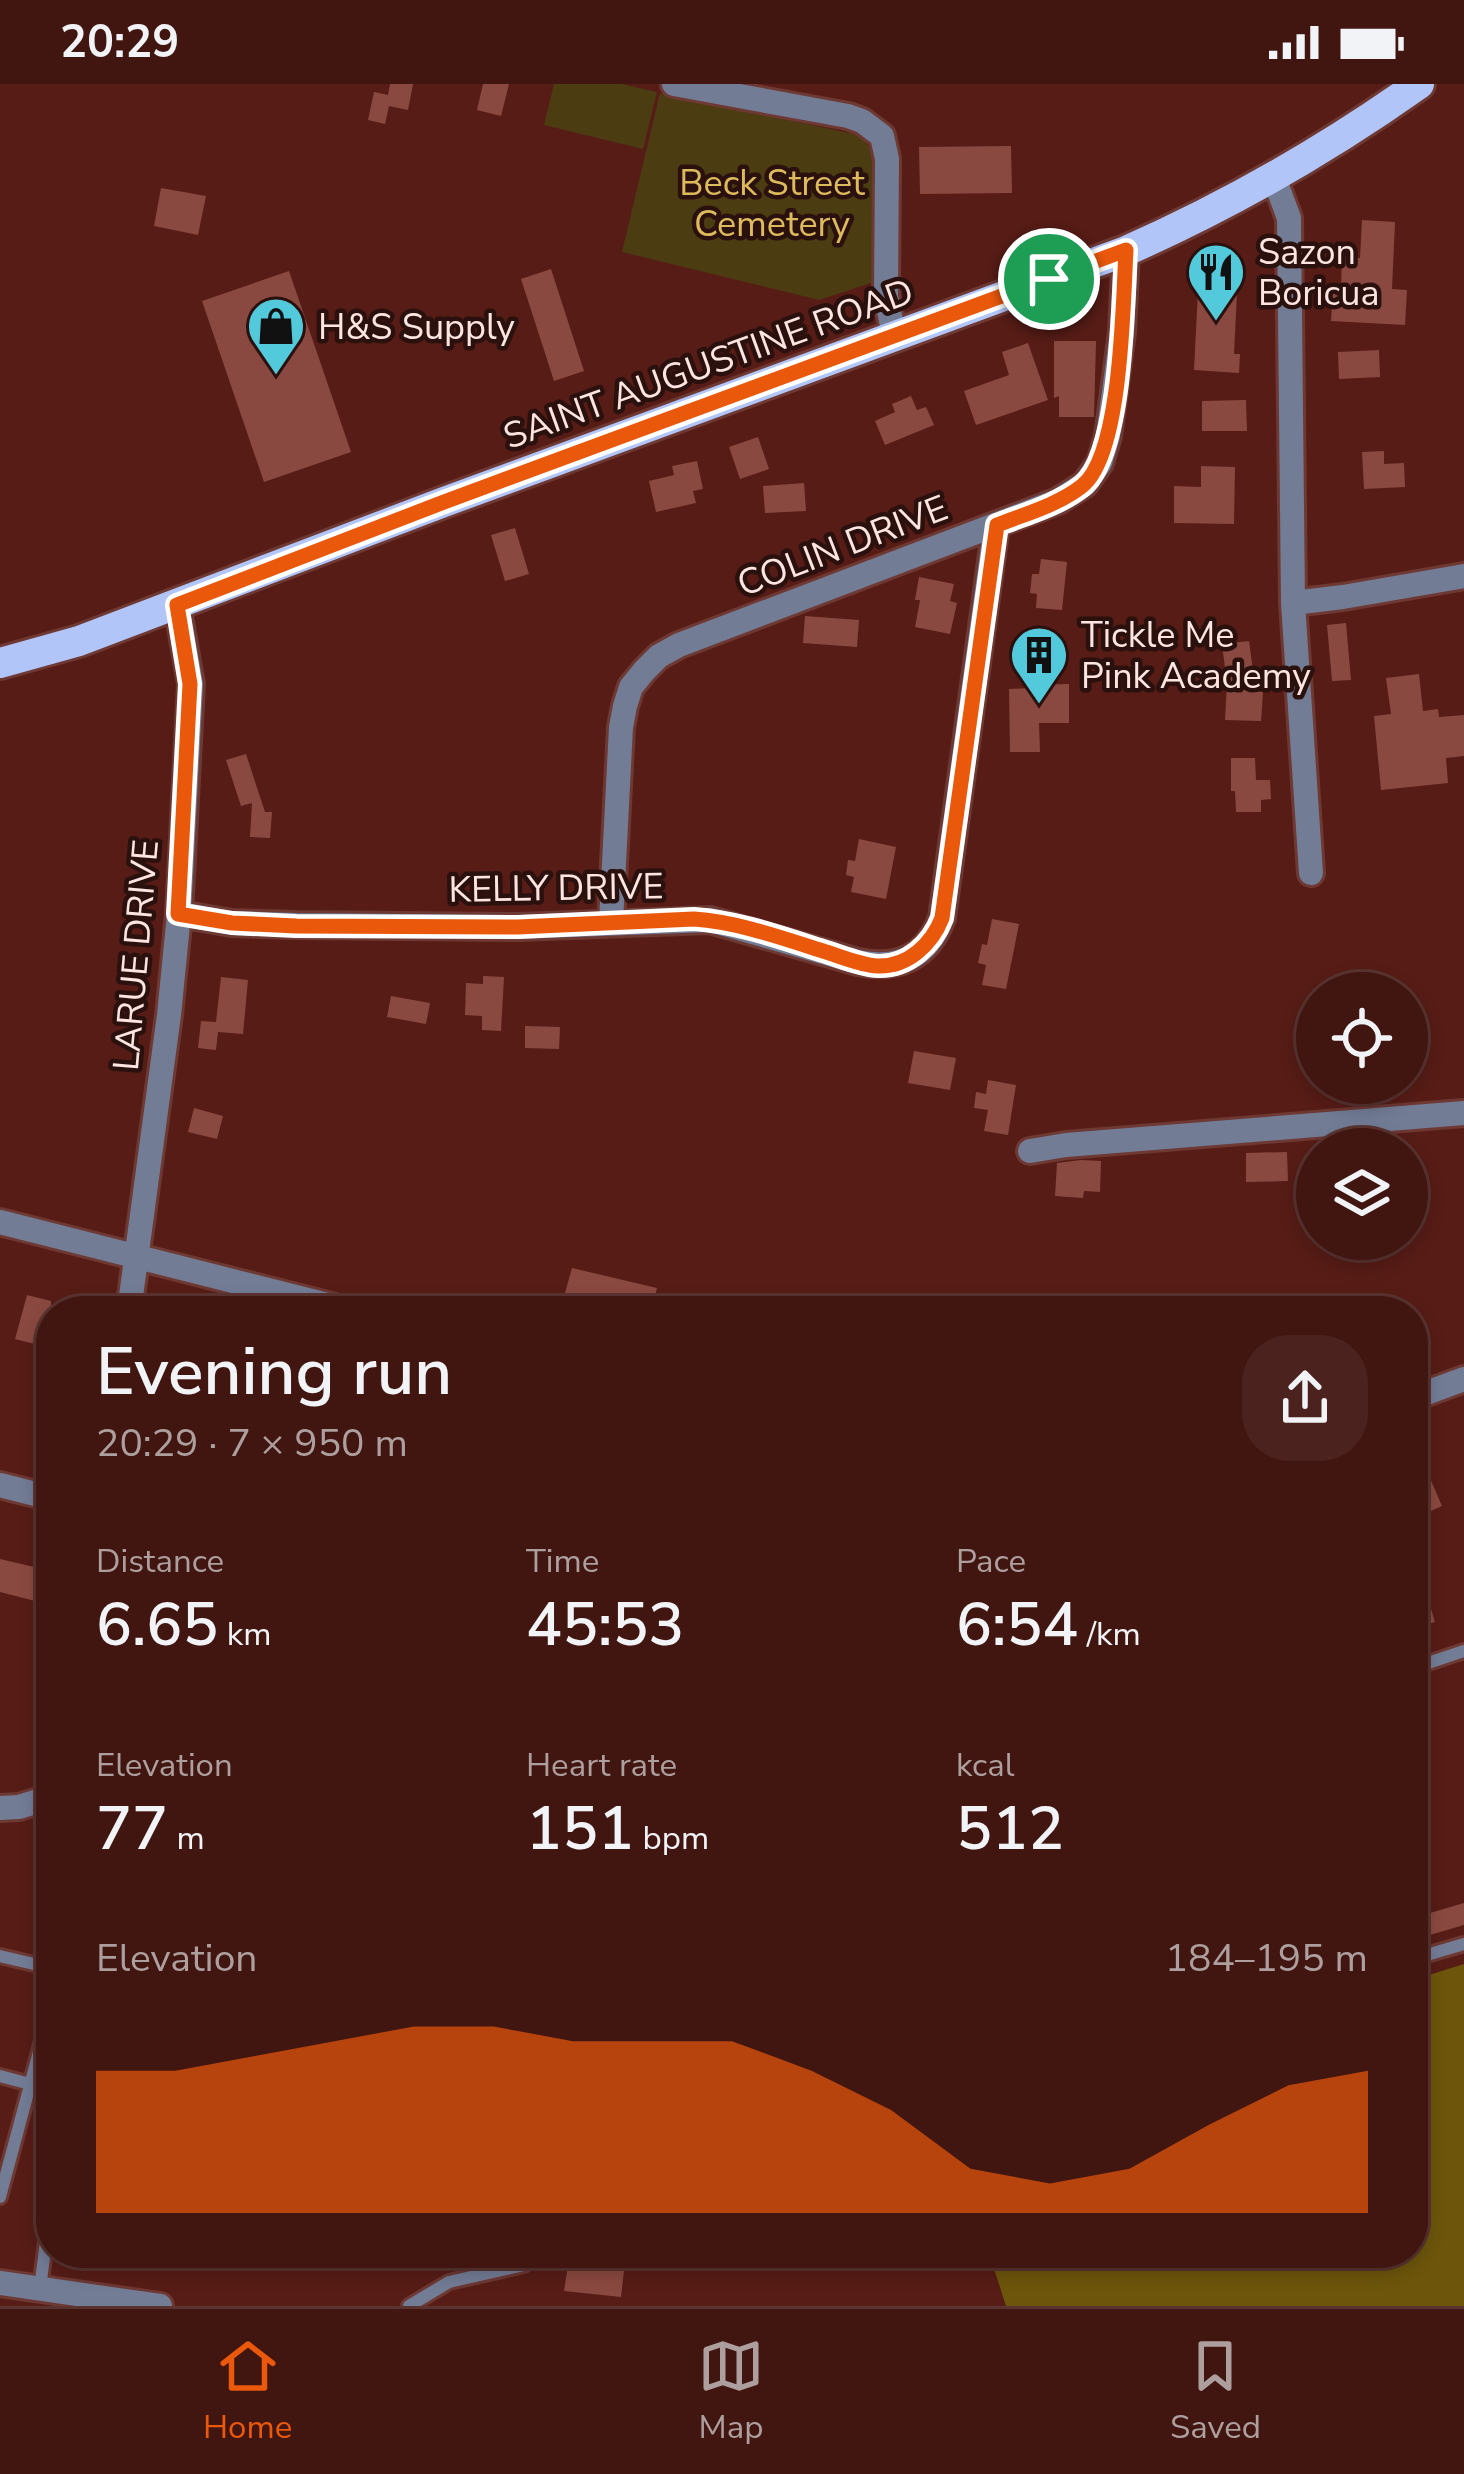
<!DOCTYPE html>
<html lang="en">
<head>
<meta charset="utf-8">
<style>
	:root { --surface:#411510; --page:#4c221e; --text:#f1f3f6; --muted:#ae9f9f; --line:#5a3430; --accent:#ea580c }
	body { margin:0; font-family:"Nunito Sans",sans-serif; background:var(--page); color:var(--text); height:100vh; display:flex; flex-direction:column; font-size:45px; white-space:nowrap }
	* { box-sizing:border-box; margin:0 }
	p { font-size:39px; color:var(--muted) }
	.icon { flex:none; width:66px; height:66px; fill:none; stroke:currentColor; stroke-width:2; stroke-linecap:round; stroke-linejoin:round }
	.map { position:relative; flex:1; overflow:hidden }
	.drawer { position:absolute; left:36px; top:1212px; width:1392px; height:972px; display:flex; flex-direction:column; background:var(--surface); border-radius:48px; box-shadow:0 6px 18px #0003,0 0 0 3px var(--line) }
	.drawer>* { flex:none }
	.buttons { position:absolute; left:1296px; top:888px; display:grid; gap:24px }
	.buttons a { display:grid; place-items:center; width:132px; height:132px; border-radius:50%; background:var(--surface); box-shadow:0 6px 18px #0003,0 0 0 3px var(--line); font-size:60px }
	.pin { position:absolute; display:grid; place-items:center; width:102px; height:102px; color:#fff; margin:-51px; border:6px solid #fff; border-radius:50%; box-shadow:0 3px 12px #0007 }
	.round { display:grid; place-items:center; flex:none; width:126px; height:126px; border-radius:48px; background:var(--page) }
	.headline { display:flex; align-items:center; justify-content:space-between; height:204px; padding:0 60px }
	h1 { font-size:66px; font-weight:600; line-height:90px }
	.metrics { display:grid; grid-template-columns:repeat(3,1fr); gap:18px; height:204px; padding:12px 60px }
	.metrics div { display:grid; align-content:center }
	.metrics b { font-size:60px; font-weight:600 }
	.metrics small { font-size:33px; font-weight:400 }
	.metrics p { font-size:33px }
	.chart { height:336px; padding:24px 60px }
	.chart p { display:flex; justify-content:space-between }
	.chart svg { width:100%; height:216px; margin-top:12px; fill:var(--accent); opacity:.7 }
	.status { display:flex; justify-content:space-between; align-items:center; height:84px; padding:0 60px; background:var(--surface); direction:ltr }
	.status svg { height:33px; fill:currentColor }
	.dock { display:flex; justify-content:space-around; align-items:center; height:168px; border-top:3px solid var(--line); background:var(--surface); font-size:33px; color:var(--muted) }
	.dock a { display:grid; justify-items:center; gap:6px }
	.dock .selected { color:var(--accent) }
	.map>svg:first-child { display:block }
</style>
</head>
<body>
<div class="status"><b>20:29</b><svg viewBox="0 0 49 12"><path d="M0 12V9h3v3zM5 12V6h3v6zM10 12V3h3v9zM15 12V0h3v12zM26 1h20v11H26zM47 4h2v5h-2z"/></svg></div>
<div class="map">
<svg width="1464" height="2222" viewBox="0 0 1464 2222">
	<rect width="100%" height="100%" fill="#571c16"/>
	<path fill="#4c3c12" d="M554 0H622L657 8 643 65 544 41Z
		M660 9 859 51 872 66 878 82 871 199 819 216 622 168Z"/>
	<path fill="#6d550b" d="M1464 1880V2222H1006L989 2169H1413V1896Z"/>
	<path fill="#8a4940" d="M390 0H413L408 26 389 22 385 40 368 36 374 8 388 11Z
		M483 0H509L501 32 477 26Z
		M1011 62 1012 109 920 110 919 63Z
		M161 104 206 112 198 151 154 142Z
		M1362 136 1395 138 1392 205 1407 206 1405 241 1331 237 1333 203 1341 204 1342 173 1360 174Z
		M551 185 584 287 554 297 521 195Z
		M289 187 351 368 264 398 202 217Z
		M1198 206 1237 208 1234 270H1240L1239 289 1194 286Z
		M1054 257H1096L1094 333H1059V312L1054 314Z
		M1028 259 1048 316 976 341 964 307 1009 291 1002 268Z
		M1379 266 1380 293 1339 295 1338 268Z
		M911 312 917 326 926 323 934 341 885 361 875 337 895 328 892 320Z
		M1246 316 1247 347H1202V317Z
		M758 353 769 385 740 395 729 363Z
		M1384 367V380L1404 379 1405 403 1364 405 1362 368Z
		M697 377 703 405 693 407 696 419 656 428 649 397 674 391 672 382Z
		M1201 382 1235 383 1234 440 1174 439V402L1201 403Z
		M804 399 806 427 765 429 763 402Z
		M515 444 529 490 505 497 491 451Z
		M1041 475 1067 478 1062 526 1036 524 1037 510 1030 509 1032 490H1039Z
		M919 493 954 500 950 517 957 519 950 550 915 543 920 516H915Z
		M805 532 859 536 857 563 803 559Z
		M1346 539 1351 596 1332 597 1327 541Z
		M1249 557 1256 608H1263L1261 637 1225 636 1227 600 1222 560Z
		M1419 590 1423 627 1438 625 1439 633 1464 631V672L1446 674 1448 699 1381 706 1374 632 1391 630 1386 594Z
		M1069 600V639H1039L1040 668H1010L1009 605 1030 604V601Z
		M246 670 265 728H272L270 754 250 753 252 719 241 722 226 676Z
		M1231 674H1255L1256 696H1270L1271 715 1261 716V728H1236L1235 707H1231Z
		M859 755 896 763 886 815 851 808 854 793 846 791 848 776 855 777Z
		M992 835 1019 840 1006 905 982 901 986 881 978 879 982 860 987 861Z
		M483 892 504 893 501 947 482 946V932L465 931 466 899 483 900Z
		M221 893 248 896 243 950 218 948 216 966 198 964 201 937 216 938Z
		M391 912 430 919 426 940 387 933Z
		M525 942 560 943 559 965 525 964Z
		M914 967 956 974 950 1006 908 999Z
		M988 996 1016 1001 1008 1051 984 1047 988 1026 974 1024 976 1008 986 1010Z
		M194 1024 223 1032 217 1055 188 1048Z
		M1287 1068 1288 1097 1246 1098V1069Z
		M1081 1076 1101 1077 1100 1108 1084 1107 1083 1114 1055 1112 1057 1079Z
		M572 1184 657 1204 651 1227H624L625 1224 565 1209Z
		M27 1211 51 1217V1264L15 1255Z
		M1413 1355 1442 1422 1413 1435Z
		M0 1475 47 1486 39 1518 0 1508Z
		M1413 1479H1417L1435 1538 1413 1545Z
		M1464 1819V1841L1413 1856V1834Z
		M570 2169H626L621 2213 564 2207Z"/>
	<g fill="none" stroke-linecap="round" stroke-linejoin="round">
		<defs>
			<path id="lane" d="M1413 1584 1464 1567
				M0 1872 51 1884
				M1413 1875 1464 1860
				M0 1992 30 2000
				M0 2113 51 1923
				M40 2204 51 2120
				M409 2222 449 2198 524 2181 526 2169"/>
			<path id="street" d="M674 0 848 32 862 37 882 52 887 75 886 212 894 252
				M1274 94 1289 134 1293 519 1311 789
				M1293 519 1343 513 1464 492
				M179 830 232 839 296 841 518 843 710 836 858 878C898 886 927 874 942 834L996 441
				M611 838 621 643 625 622 631 603 644 587 659 572 679 561 1058 417 1085 400 1100 379 1108 352 1122 248 1126 167
				M1030 1067 1066 1061 1464 1029
				M0 1138 351 1227
				M129 1227 169 931 179 830 191 600 177 521
				M1413 1314 1464 1295
				M0 1401 51 1414
				M0 1724 19 1723 51 1713
				M0 2199 160 2222"/>
			<path id="primary" d="M0 579 79 557 444 418 1126 167C1230 121 1326 66 1419 0"/>
		</defs>
		<use href="#lane" stroke="#6e3833" stroke-width="18"/>
		<use href="#street" stroke="#6e3833" stroke-width="30"/>
		<use href="#primary" stroke="#6e3833" stroke-width="36"/>
		<use href="#lane" stroke="#727c95" stroke-width="12"/>
		<use href="#street" stroke="#727c95" stroke-width="24"/>
		<use href="#primary" stroke="#b1c5f9" stroke-width="30"/>
	</g>
	<g fill="none" stroke-linecap="round" stroke-linejoin="round">
		<defs>
			<path id="route" d="M1126 166C1123 218 1122 371 1082 402 1058 421 1025 430 997 441L942 834C932 860 908 883 878 882 860 881 840 872 823 867 782 854 738 838 694 835L518 843 296 842 232 839 178 830 190 600 177 521 444 418Z"/>
		</defs>
		<use href="#route" stroke="#fff" stroke-width="24"/>
		<use href="#route" stroke="#ea580c" stroke-width="15"/>
	</g>
	<defs>
		<symbol id="restaurant-pin" viewBox="-11 -11 22 30"><path d="M0 17L-7.5 6A9.5 9.5 0 1 1 7.5 6Z" fill="#53cadc" stroke="#2b110e"/><path d="M-5-6h1v4h1v-4h1v4h1v-4h1v5L-1.5 .5V6h-2V.5L-5-1ZM5-6V6H3V1.5H1.5Q1.5-4 5-6Z" fill="#111"/></symbol>
		<symbol id="shop-pin" viewBox="-11 -11 22 30"><path d="M0 17L-7.5 6A9.5 9.5 0 1 1 7.5 6Z" fill="#53cadc" stroke="#2b110e"/><path d="M-5-2.5h2.3a2.7 3.5 0 0 1 5.4 0H5L5.5 6h-11ZM-1.5-2.5h3a1.5 2.3 0 0 0-3 0Z" fill="#111"/></symbol>
		<symbol id="building-pin" viewBox="-11 -11 22 30"><path d="M0 17L-7.5 6A9.5 9.5 0 1 1 7.5 6Z" fill="#53cadc" stroke="#2b110e"/><path d="M-4-6H4V6H1V3H-1V6H-4ZM-2.5-4.3h1.7v1.8h-1.7ZM.8-4.3h1.7v1.8H.8ZM-2.5-1h1.7V.8h-1.7ZM.8-1h1.7V.8H.8Z" fill="#111"/></symbol>
	</defs>
	<g fill-rule="evenodd">
		<use href="#restaurant-pin" x="1183" y="155" width="66" height="90"/>
		<use href="#shop-pin" x="243" y="209" width="66" height="90"/>
		<use href="#building-pin" x="1006" y="538" width="66" height="90"/>
	</g>
	<g text-anchor="middle" stroke-width="9" stroke-linejoin="round" paint-order="stroke">
		<g font-size="36" fill="#ddba5c" stroke="#2b110e">
			<text x="772" y="111">Beck Street<tspan x="772" dy="41">Cemetery</tspan></text>
		</g>
		<g font-size="36" fill="#fde6e2" stroke="#2b110e" text-anchor="start">
			<text x="1258" y="180">Sazon<tspan x="1258" dy="41">Boricua</tspan></text>
			<text x="318" y="255">H&amp;S Supply</text>
			<text x="1081" y="563">Tickle Me<tspan x="1081" dy="41">Pink Academy</tspan></text>
		</g>
		<g font-size="36" fill="#fde6e2" stroke="#2b110e">
			<text transform="translate(708 279) rotate(-20)" y="13">SAINT AUGUSTINE ROAD</text>
			<text transform="translate(842 461) rotate(-21)" y="13">COLIN DRIVE</text>
			<text transform="translate(556 803) rotate(-1)" y="13">KELLY DRIVE</text>
			<text transform="translate(135 871) rotate(-85)" y="13">LARUE DRIVE</text>
		</g>
	</g>
</svg>
<div class="buttons">
<a><svg class="icon" aria-label="locate" viewBox="0 0 24 24"><circle cx="12" cy="12" r="6"/><path d="M12 2v4M12 18v4M2 12h4M18 12h4"/></svg></a>
<a><svg class="icon" aria-label="layers" viewBox="0 0 24 24"><path d="M12 4l9 5-9 5-9-5zM3 14l9 5 9-5"/></svg></a>
</div>
<div class="pin" style="left:1049px;top:195px;background:#1e9e55"><svg class="icon" aria-label="arrive" viewBox="0 0 24 24"><path d="M6 21V4h12l-3 4 3 4H6"/></svg></div>
<section class="drawer">
<div class="headline"><div><h1>Evening run</h1><p>20:29 · 7 × 950 m</p></div><a class="round"><svg class="icon" aria-label="share" viewBox="0 0 24 24"><path d="M12 15V3M7 8l5-5 5 5M5 13v7h14v-7"/></svg></a></div>
<div class="metrics">
<div><p>Distance</p><b>6.65<small> km</small></b></div>
<div><p>Time</p><b>45:53</b></div>
<div><p>Pace</p><b>6:54<small> /km</small></b></div>
</div>
<div class="metrics">
<div><p>Elevation</p><b>77<small> m</small></b></div>
<div><p>Heart rate</p><b>151<small> bpm</small></b></div>
<div><p>kcal</p><b>512</b></div>
</div>
<div class="chart"><p><span>Elevation</span>184–195 m</p>
<svg viewBox="0 0 160 44" preserveAspectRatio="none"><path d="M0 44V15L10 15L20 12L30 9L40 6L50 6L60 9L70 9L80 9L90 15L100 23L110 35L120 38L130 35L140 26L150 18L160 15V44z"/></svg>
</div>
</section>
</div>
<nav class="dock">
<a class="selected"><svg class="icon" aria-label="home" viewBox="0 0 24 24"><path d="M3 11l9-7 9 7M6 9v11h12V9"/></svg>Home</a>
<a><svg class="icon" aria-label="map" viewBox="0 0 24 24"><path d="M3 6l6-2 6 2 6-2v14l-6 2-6-2-6 2zM9 4v14M15 6v14"/></svg>Map</a>
<a><svg class="icon" aria-label="saved" viewBox="0 0 24 24"><path d="M7 4h10v16l-5-4-5 4z"/></svg>Saved</a>
</nav>
</body>
</html>
